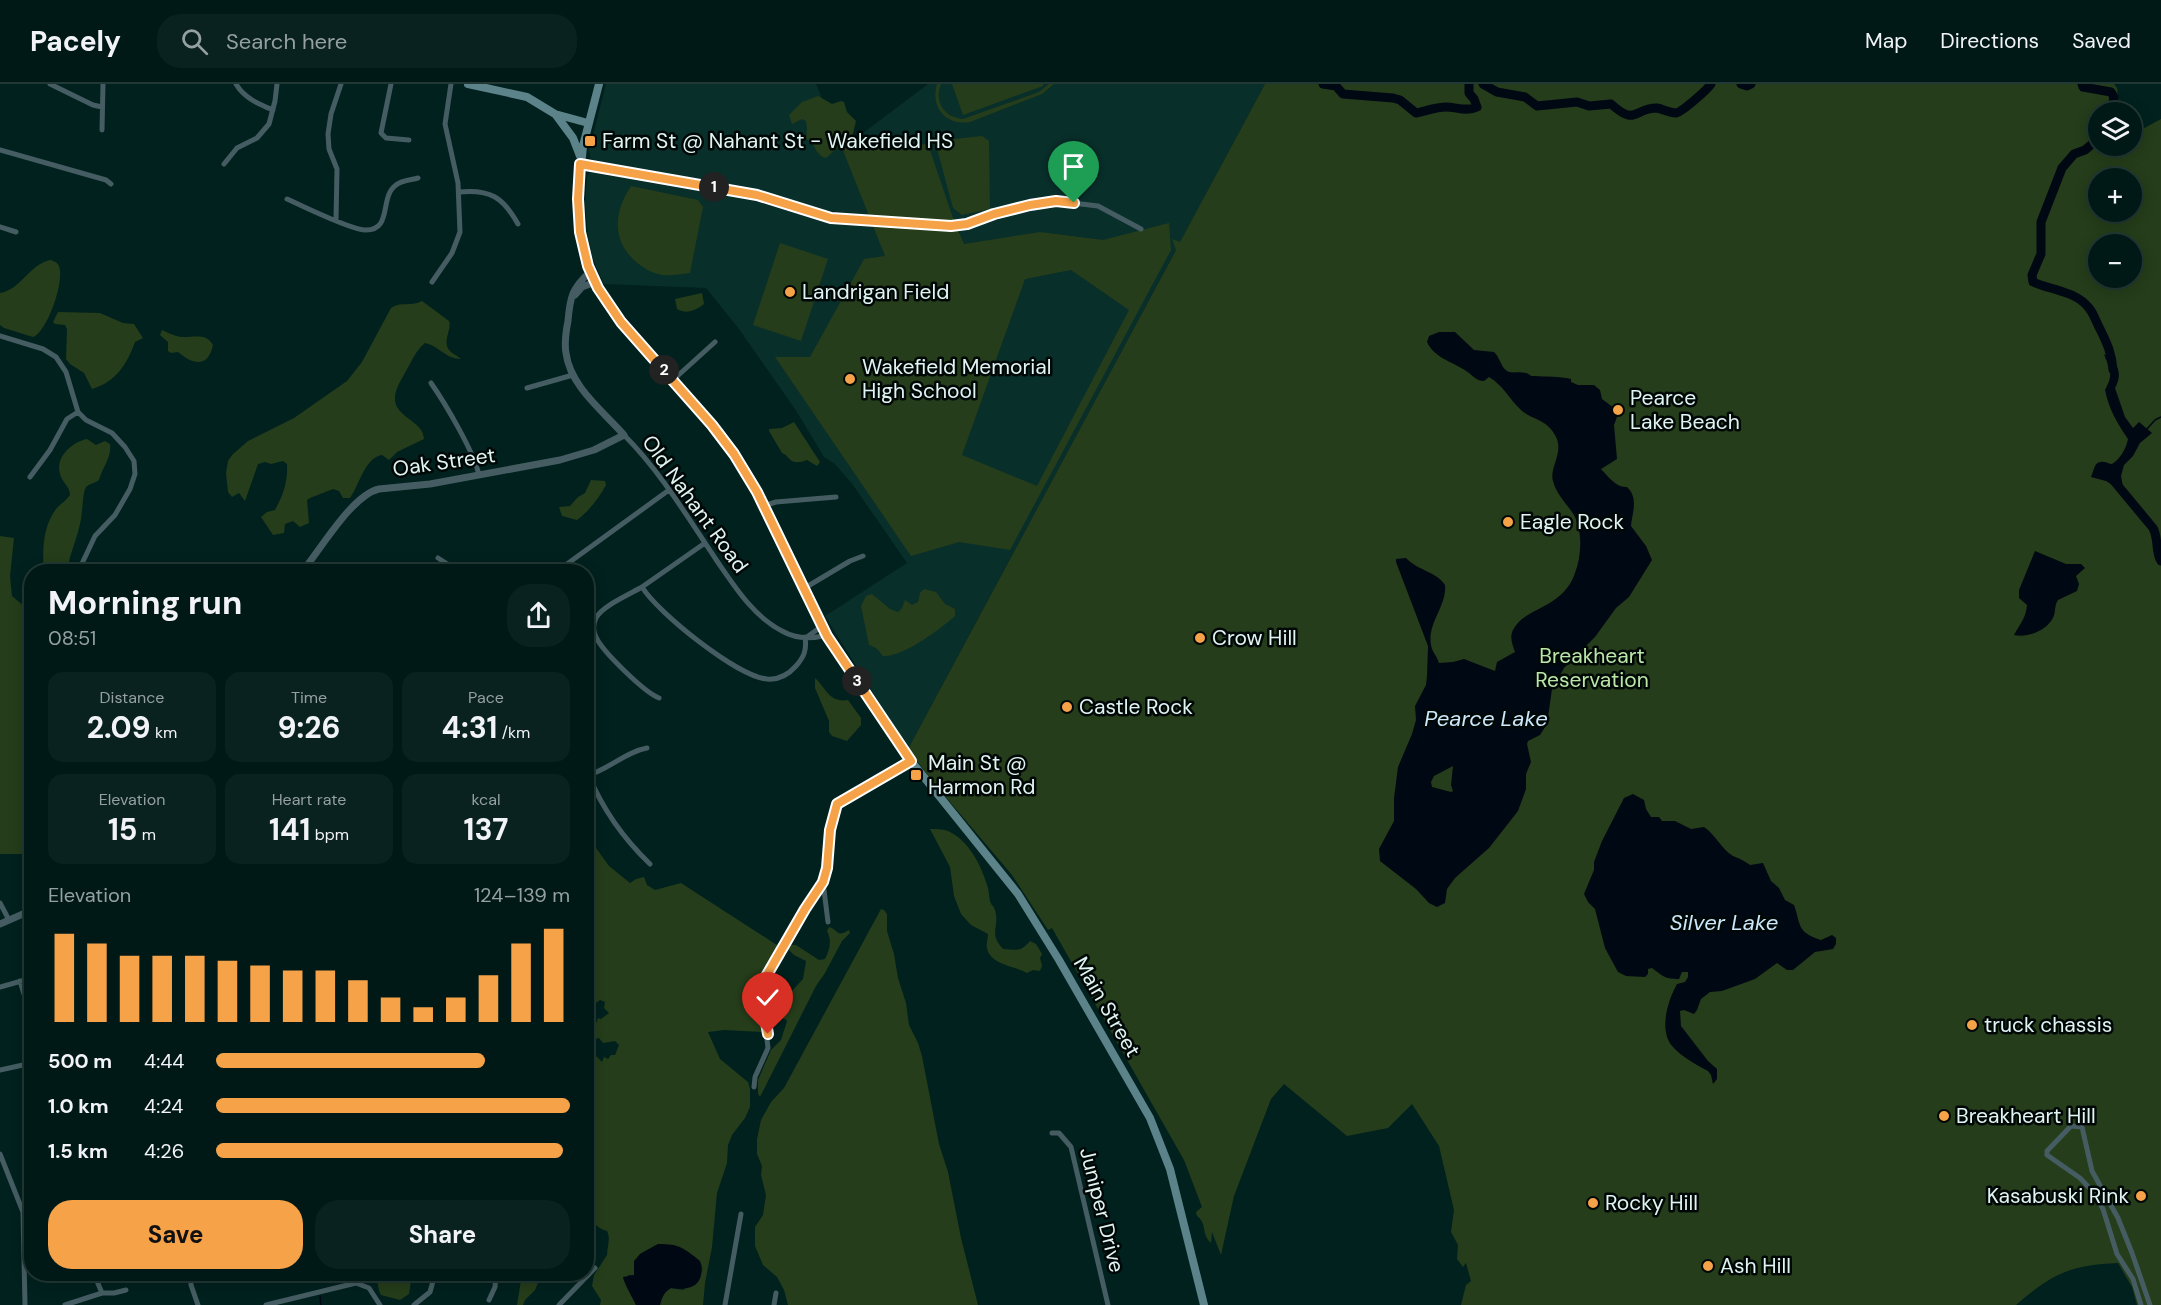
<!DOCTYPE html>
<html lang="en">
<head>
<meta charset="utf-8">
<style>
	:root { --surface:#001916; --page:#0a221f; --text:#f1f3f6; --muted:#95a0a1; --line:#223835; --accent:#f6a248 }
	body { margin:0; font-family:"DM Sans",sans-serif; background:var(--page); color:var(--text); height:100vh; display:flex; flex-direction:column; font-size:22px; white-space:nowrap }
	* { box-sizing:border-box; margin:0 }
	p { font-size:20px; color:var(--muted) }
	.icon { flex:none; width:33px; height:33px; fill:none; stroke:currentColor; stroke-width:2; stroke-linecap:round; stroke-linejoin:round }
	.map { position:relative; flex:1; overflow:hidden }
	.sheet { position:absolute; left:24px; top:480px; width:570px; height:717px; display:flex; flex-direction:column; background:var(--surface); border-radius:24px; box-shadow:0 3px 15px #0003,0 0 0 2px var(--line) }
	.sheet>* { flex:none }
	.fabs { position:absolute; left:2088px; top:18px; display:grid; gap:12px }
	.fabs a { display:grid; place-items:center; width:54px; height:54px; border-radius:50%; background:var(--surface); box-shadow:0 3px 15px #0003,0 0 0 2px var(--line); font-size:30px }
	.pin { position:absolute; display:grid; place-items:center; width:51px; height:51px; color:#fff; margin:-62px -26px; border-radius:50% 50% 50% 0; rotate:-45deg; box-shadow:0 0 6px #0007 }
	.pin .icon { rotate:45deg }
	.km { position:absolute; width:30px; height:30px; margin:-15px; border-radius:50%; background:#222; color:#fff; font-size:16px; line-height:30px; text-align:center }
	.round { display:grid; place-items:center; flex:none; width:63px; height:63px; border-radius:24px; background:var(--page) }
	.headline { display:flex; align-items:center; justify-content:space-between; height:102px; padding:0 24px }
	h1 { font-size:33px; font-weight:700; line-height:45px }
	.metrics { display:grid; grid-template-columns:repeat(3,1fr); gap:9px; height:102px; padding:6px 24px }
	.metrics div { display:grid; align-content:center; border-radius:15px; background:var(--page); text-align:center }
	.metrics b { font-size:30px; font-weight:700 }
	.metrics small { font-size:16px; font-weight:400 }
	.metrics p { font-size:16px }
	.chart { height:168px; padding:12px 24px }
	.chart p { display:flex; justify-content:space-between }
	.chart svg { width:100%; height:108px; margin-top:6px; stroke:var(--accent); stroke-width:6 }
	.button { display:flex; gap:12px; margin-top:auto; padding:12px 24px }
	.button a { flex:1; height:69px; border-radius:24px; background:var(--accent); color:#111; font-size:24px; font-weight:700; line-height:69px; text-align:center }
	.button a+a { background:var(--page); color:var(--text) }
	ul { padding:0 24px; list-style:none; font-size:20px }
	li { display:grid; grid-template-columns:96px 72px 1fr; align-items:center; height:45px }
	li i { height:15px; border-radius:8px; background:var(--accent) }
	header { display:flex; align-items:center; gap:36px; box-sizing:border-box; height:84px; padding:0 30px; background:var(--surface); border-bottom:2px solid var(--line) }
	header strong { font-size:28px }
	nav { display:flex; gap:33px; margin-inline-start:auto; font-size:21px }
	.search { width:420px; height:54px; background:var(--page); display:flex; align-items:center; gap:15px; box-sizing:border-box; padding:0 21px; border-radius:24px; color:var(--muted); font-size:22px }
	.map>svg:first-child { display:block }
</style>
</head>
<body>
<header>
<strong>Pacely</strong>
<div class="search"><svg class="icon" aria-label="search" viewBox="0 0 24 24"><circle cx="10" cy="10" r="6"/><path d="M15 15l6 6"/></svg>Search here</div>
<nav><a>Map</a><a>Directions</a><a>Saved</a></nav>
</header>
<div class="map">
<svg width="2161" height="1221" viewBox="0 0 2161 1221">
	<rect width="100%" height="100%" fill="#00211e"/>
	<path fill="#092f2b" d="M606 0H816L843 64 928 0H1265L908 665 825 532 907 479 853 401 835 380 824 373 797 328 739 245 706 204 604 200 593 175 588 153 585 120 587 92 590 88H594L737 112 830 139 874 142 894 196 960 149 954 137 843 64 869 131 828 127 751 104 595 77 591 75 589 67Z"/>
	<path fill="#253d1a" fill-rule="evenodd" d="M937 0H941C934 18 944 33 963 35L1039 8 1049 0H1054L1042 10 970 38C946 42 930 23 937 0Z
		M952 0H1043V2L963 31Z
		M1265 0H2114L2117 4 2120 28H2098V62H2132V44L2137 48 2161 35V1221H2137L2132 1203 2118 1179C2070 1181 2052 1190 2016 1221H1461L1466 1201 1471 1197 1466 1179 1463 1183 1457 1175 1458 1161 1451 1148 1454 1126 1439 1062 1412 1020 1388 1044 1347 1052 1284 1000 1271 1015 1234 1112 1221 1171 1212 1148 1211 1159C1202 1151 1206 1143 1201 1136 1199 1133 1196 1132 1196 1128L1202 1123 1184 1076 1052 844 1048 846 1012 791 933 698 908 665 1176 166 1172 155 1180 158ZM2098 94H2132V128H2098ZM2098 160H2132V194H2098Z
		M818 12 832 20 841 17 844 18 847 28 856 37 853 50 826 74C815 72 816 58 806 55L807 45 806 37 802 35 792 40 789 31 802 18Z
		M982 52 989 57 990 125 962 131 953 124 935 57Z
		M928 60 954 137 964 160 1040 148 1103 156 1169 139 1171 166 1010 466 959 458 911 472 775 273H810L864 175 885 172 842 64ZM1071 186 1129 226 1037 402 962 371 1025 195Z
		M631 102 698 116 703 123 690 189C681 190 671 192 662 191 651 189 641 183 633 175 611 154 615 126 631 102Z
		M780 159 828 175 801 257 753 241Z
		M51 176C55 178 57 178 59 182 65 197 47 248 33 253L4 244 0 241V209C21 206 30 179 51 176Z
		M702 209 704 220C696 226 687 231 677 225L675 215Z
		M422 217 449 237C452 247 442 256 449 266 452 270 457 271 461 275 446 275 439 262 425 259 416 266 412 277 406 287 402 295 395 304 395 314 394 333 424 337 424 355L397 368 389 376 382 371C365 373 359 402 350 414H343L339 407 333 405 310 414 307 416 309 439 300 443 293 437 285 440 284 449 273 451 261 433 267 428 275 426C283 412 288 397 287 380L283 377 271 380 265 378 258 380 245 417 239 409 232 413 228 408 226 389 228 377 232 371 248 357 294 334 347 297 362 278 391 224C400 217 411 223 422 217Z
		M58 228 100 229 123 239 134 240 143 254 135 258C127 280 116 298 92 305L84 289 70 280 66 275 67 245 65 241 55 240 53 238Z
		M162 246C168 249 175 252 181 253 193 254 206 248 213 261 208 285 192 280 178 268L171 269 168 267V258L160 251Z
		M794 338 820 378 817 382 807 376C804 377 799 379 795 378 789 377 788 371 782 369L769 347V345L782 344Z
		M87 355 96 361 105 357 110 360C112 373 102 384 99 396 95 399 89 400 86 403 83 408 83 420 82 426 81 447 70 467 67 487H44C42 467 43 442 56 425 60 420 66 417 70 411 70 402 62 399 60 390 55 373 72 358 87 355Z
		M591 396 605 397 606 401C599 414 588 428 577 436L562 432 559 423 570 422 578 413 585 409Z
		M0 452 14 454 10 492 12 512 31 528V770H0Z
		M924 505 936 508 945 520 955 525V532C940 545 904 573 883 572L876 564 869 561 861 522 866 512 872 510 890 525 898 528 902 524 905 516 912 521 918 518 920 509Z
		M815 594C826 604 829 619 848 616L861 634V641L847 657 832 652 829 648V637L815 604Z
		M930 745C936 745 942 745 948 747 969 756 982 783 988 804 989 808 989 813 990 817 993 825 992 818 995 826 1000 843 988 849 1003 865 1017 866 1021 868 1030 857L1036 860 1042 870 1040 874 1042 882 1040 887 1033 886 1027 889C1015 882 990 881 987 864 986 859 988 855 988 850L971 841 961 830 954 812 950 783Z
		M586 750 609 782 630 799 636 795 644 793 647 801 655 806 681 799 780 863C770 879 757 894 758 914 759 926 763 936 762 948L724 946 708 948 720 975 748 998 750 1005V1023L745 1034 732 1051 728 1061 727 1079 717 1109 712 1163 705 1199 703 1221H660C662 1213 664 1208 671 1204L683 1206C688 1202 698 1196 701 1190 710 1170 670 1163 658 1160L640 1170 634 1191H628V1204L636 1221H600L601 1216 592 1202 594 1191 607 1171C607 1163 611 1155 607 1147 598 1145 595 1138 587 1136V964L589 970 595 971 602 978 604 973 608 975 611 971H615L619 961 615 957 603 959 599 954 595 955 594 949 587 951V944L589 945 590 941 595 942 598 934 601 935 609 929 604 924 605 918 600 916 593 921 594 927 587 934Z
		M881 825 884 826 887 830V847L894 870 898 894 906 919 909 941 918 959 922 972 939 1060 948 1088 961 1154 978 1221H788L784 1206 777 1193 763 1181 755 1162V1143L763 1131 766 1111 761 1091 762 1082 757 1070V1055L761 1036 771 1018 784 1004Z
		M829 843C839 846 836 854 849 846L850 849 842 857 825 889 816 902 760 1013 758 1010V996L771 966 781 956 787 937 785 935 780 934C769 923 766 924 767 907L773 905 788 911 803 895 806 877 794 871 788 865 790 861H796L819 876 825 875C830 865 832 857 827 847Z
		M376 1190H412L409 1210 400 1216 381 1211 379 1207Z
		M522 1190H542L535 1206 525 1216 523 1221H517Z"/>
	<path fill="#000813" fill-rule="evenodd" d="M1439 248H1455L1474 266 1494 268C1500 273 1500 282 1507 287 1513 290 1519 287 1526 289 1531 290 1528 292 1534 292 1547 293 1558 292 1571 295V298L1578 301H1594L1600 306 1602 315 1614 324 1617 333 1614 341 1617 375 1601 385C1608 392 1616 404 1627 403 1639 414 1632 429 1631 442L1646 462 1652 476 1629 513 1616 524 1595 553 1564 584 1552 605 1547 640 1540 651 1528 657 1527 660 1531 678 1526 690V705L1518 727 1489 764 1455 794 1447 805 1445 819 1437 823 1429 819 1416 805 1380 777 1379 765 1394 737V714L1398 683 1412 650 1416 636 1415 622 1426 601 1427 592 1428 562 1396 478V475L1406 474C1418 487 1436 487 1445 501 1447 522 1427 539 1431 561 1432 568 1437 572 1439 579L1453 578 1464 575 1495 587 1497 578 1515 568C1513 561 1509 554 1513 546 1524 523 1563 525 1575 489 1582 471 1583 444 1572 428 1565 418 1556 409 1553 397 1549 384 1564 369 1556 353 1548 335 1532 336 1521 326 1509 315 1504 302 1489 293L1484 297C1475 297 1471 289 1463 285 1450 277 1434 273 1427 258L1429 252ZM1453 682 1451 701 1453 707 1451 708 1432 703 1431 698 1434 692Z
		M2104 270C2118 277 2123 290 2115 304L2125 333 2133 344 2139 338 2152 349 2140 359 2133 372 2124 381 2121 392 2123 403 2120 406 2106 397 2091 393C2094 387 2094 376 2104 378 2107 378 2109 380 2112 380 2120 375 2126 365 2128 355 2117 339 2109 325 2105 306 2114 289 2110 287 2104 270Z
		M2035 467 2066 480H2081L2085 484 2076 492 2079 500 2077 507 2058 516C2054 522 2056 528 2053 534 2046 547 2027 554 2014 551 2020 540 2026 534 2027 521L2019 514V506Z
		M1633 710 1644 716 1646 725 1651 733H1659L1662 737H1675L1691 745 1704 743C1715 750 1723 767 1733 772 1740 775 1743 776 1750 781L1763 779 1771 797 1779 804 1785 816 1794 821C1801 840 1796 848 1821 856L1832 851 1836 854V860L1833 865 1815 868 1793 886H1787L1777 879 1755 895 1722 907 1710 908 1701 915 1697 926 1694 930 1684 926 1680 927 1681 942 1708 977 1717 985V995L1713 1000 1711 991 1708 987C1697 981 1682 973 1673 963 1658 947 1668 916 1677 900L1685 898 1688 893V888H1682L1679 895C1664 895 1663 892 1652 884L1648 885V890L1645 893 1626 892 1618 888 1605 864 1595 825 1588 818 1584 810 1594 786V778L1602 757 1624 714Z
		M658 1160C681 1160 683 1164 700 1177 706 1201 691 1207 671 1204 664 1208 662 1213 660 1221H636C633 1214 624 1200 623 1193L634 1191V1177L640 1170Z"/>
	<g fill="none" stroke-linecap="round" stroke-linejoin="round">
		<path stroke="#000813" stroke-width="1.5" d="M2146 346 2155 336 2161 333
			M320 1212 321 1221"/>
		<path stroke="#000813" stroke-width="9" d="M1323 0 1336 2 1343 10 1393 14 1400 16 1416 29C1426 27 1436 23 1446 23 1456 23 1467 28 1477 23L1474 15 1469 9V0
			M1483 0 1497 8 1525 13 1537 22 1577 18 1589 22 1611 20C1637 43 1633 24 1657 24 1663 25 1669 29 1676 29 1682 28 1707 6 1711 0
			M1741 0 1747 2 1751 0
			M2082 0 2083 3 2111 8 2114 13 2111 28
			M2098 55 2085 66 2074 70 2062 84 2041 138V170L2032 191 2033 198C2051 206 2076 207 2089 224 2094 230 2096 238 2100 245 2107 259 2112 270 2113 286
			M2114 397 2153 444C2159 455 2155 468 2161 477"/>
		<path stroke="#455d62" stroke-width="5" d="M50 0 93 21 102 23
			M236 0C244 14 259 20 273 26
			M391 0 381 49 386 54 409 56
			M102 46 103 0
			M0 66 106 96 111 100
			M224 80 237 64 257 54 269 40 275 17 277 0
			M580 80 757 111 831 134 951 142 967 140 1007 126 1056 117 1098 122 1141 145
			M459 108C490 105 503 113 518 140
			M287 115C302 122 351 146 365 146 393 147 379 113 396 101 402 96 411 96 418 94
			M336 136 337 85 329 65 328 50 331 30 341 0
			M0 143 16 148
			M432 198 452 169 460 148 458 99 445 40 451 0
			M0 252 43 265 56 273 66 288 78 328 86 336 112 349 125 363 134 377 135 390 130 405 115 431 95 452 78 488
			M673 296 715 258
			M431 299C445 319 474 368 479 391
			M527 304 573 291
			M624 351C661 388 688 434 717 477 735 503 753 532 782 547 796 555 812 555 827 551
			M30 393 50 366 67 335 78 328
			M763 422 776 418 836 413
			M705 459 642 503C658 529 738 593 767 595 778 596 788 591 796 582 804 573 807 566 805 553
			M438 474 460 488
			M556 488 669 406
			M642 503C630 510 602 522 596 534 593 540 593 547 596 553 602 567 644 608 659 614
			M803 505 850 477 863 472
			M807 553 822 542
			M586 622H588
			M586 692C608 686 625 668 647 664
			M589 692C603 726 623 754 650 780
			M823 798 828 838
			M0 819 9 836
			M20 897 32 936
			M0 903 32 894
			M0 986 32 979
			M754 1003 755 993 768 964 762 911 764 896 805 825 823 798 827 784 830 746 837 721 841 716 865 705 911 677
			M1052 1049H1059L1071 1063 1108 1221
			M0 1070 23 1128 25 1221
			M94 1190 102 1209
			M191 1190V1201L198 1221
			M489 1216 495 1203 496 1190
			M65 1221 102 1209H114L126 1206
			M266 1221 356 1199 369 1204 380 1221
			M414 1221 430 1208 435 1190
			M559 1221 595 1184
			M725 1221 741 1130
			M774 1221 776 1209
			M2141 1221 2133 1195 2117 1170 2103 1125 2095 1110 2080 1094 2047 1071V1067L2071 1042 2082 1043 2092 1087 2118 1134 2132 1169 2150 1221"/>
		<path stroke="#455d62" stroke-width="7" d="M575 211 582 203 595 198
			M302 488C321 465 352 411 379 405L430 400 560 376 594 366 624 351C603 327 570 302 566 269 564 258 566 247 568 237 570 213 572 204 590 188
			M0 840 32 826"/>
		<path stroke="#5c838a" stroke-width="8" d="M468 0 527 13 555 30 588 39
			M599 0 583 62 578 115 582 159 595 198 606 219 621 238 712 341 734 370 757 408 827 551 911 677 1018 810 1059 876 1150 1034 1170 1085 1204 1221
			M556 31 573 54 580 72"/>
	</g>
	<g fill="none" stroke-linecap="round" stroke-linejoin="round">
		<defs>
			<path id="route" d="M768 950 762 916 764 896 805 825 823 798 827 784 830 746 837 720 911 677 827 552 757 408 734 370 712 341 621 238 598 204 588 182 580 148 578 115 580 80 757 111 831 134 951 142 967 140 994 130 1030 121 1056 117 1074 119"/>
		</defs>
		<use href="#route" stroke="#fff" stroke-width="12"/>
		<use href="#route" stroke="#f6a248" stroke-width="8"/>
	</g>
	<g fill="#f6a248" stroke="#000807" stroke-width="2">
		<rect x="584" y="51" width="12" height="12" rx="3"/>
		<circle cx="790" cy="208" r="6"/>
		<circle cx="850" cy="295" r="6"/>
		<circle cx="1618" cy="326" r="6"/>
		<circle cx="1508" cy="438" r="6"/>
		<circle cx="1200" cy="554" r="6"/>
		<circle cx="1067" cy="623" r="6"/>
		<rect x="910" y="685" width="12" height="12" rx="3"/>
		<circle cx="1972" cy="941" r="6"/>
		<circle cx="1944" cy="1032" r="6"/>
		<circle cx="2141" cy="1112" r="6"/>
		<circle cx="1593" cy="1119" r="6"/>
		<circle cx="1708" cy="1182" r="6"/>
	</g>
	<g text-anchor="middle" stroke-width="5" stroke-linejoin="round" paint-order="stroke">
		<g font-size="21" fill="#e0f4f1" stroke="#000807" text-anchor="start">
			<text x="602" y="64">Farm St @ Nahant St - Wakefield HS</text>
			<text x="802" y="215">Landrigan Field</text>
			<text x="862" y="290">Wakefield Memorial<tspan x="862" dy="24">High School</tspan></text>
			<text x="1630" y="321">Pearce<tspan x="1630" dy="24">Lake Beach</tspan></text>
			<text x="1520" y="445">Eagle Rock</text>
			<text x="1212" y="561">Crow Hill</text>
			<text x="1079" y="630">Castle Rock</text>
			<text x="928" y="686">Main St @<tspan x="928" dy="24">Harmon Rd</tspan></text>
			<text x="1984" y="948">truck chassis</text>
			<text x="1956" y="1039">Breakheart Hill</text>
			<text x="2129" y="1119" text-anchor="end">Kasabuski Rink</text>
			<text x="1605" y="1126">Rocky Hill</text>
			<text x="1720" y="1189">Ash Hill</text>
		</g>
		<g font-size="21" fill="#e0f4f1" stroke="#000807">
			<text transform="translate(444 378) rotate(-8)" y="7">Oak Street</text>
			<text transform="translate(695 420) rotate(54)" y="7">Old Nahant Road</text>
			<text transform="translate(1107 923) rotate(60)" y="7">Main Street</text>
			<text transform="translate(1102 1126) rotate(76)" y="7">Juniper Drive</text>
		</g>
		<g font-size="21" fill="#bae7a8" stroke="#000807">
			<text x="1592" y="579">Breakheart<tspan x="1592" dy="24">Reservation</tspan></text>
		</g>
		<g font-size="22" font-style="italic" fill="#cce8fa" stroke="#000807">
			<text x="1486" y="642">Pearce Lake</text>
			<text x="1724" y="846">Silver Lake</text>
		</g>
	</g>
</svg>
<div class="fabs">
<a><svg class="icon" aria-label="layers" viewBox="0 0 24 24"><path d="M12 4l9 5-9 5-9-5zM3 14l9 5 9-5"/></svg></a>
<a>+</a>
<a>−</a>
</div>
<div class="pin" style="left:1074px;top:119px;background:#1e9e55"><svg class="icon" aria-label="arrive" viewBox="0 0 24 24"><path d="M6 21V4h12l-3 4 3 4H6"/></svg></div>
<div class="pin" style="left:768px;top:950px;background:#d93025"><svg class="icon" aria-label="check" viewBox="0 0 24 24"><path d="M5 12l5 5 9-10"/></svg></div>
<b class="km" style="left:714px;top:103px">1</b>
<b class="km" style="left:664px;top:286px">2</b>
<b class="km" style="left:857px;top:597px">3</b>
<section class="sheet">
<div class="headline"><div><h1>Morning run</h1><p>08:51</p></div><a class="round"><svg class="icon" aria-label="share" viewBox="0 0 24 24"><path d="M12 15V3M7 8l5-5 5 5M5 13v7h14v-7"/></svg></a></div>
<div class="metrics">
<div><p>Distance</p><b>2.09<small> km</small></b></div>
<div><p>Time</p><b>9:26</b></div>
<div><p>Pace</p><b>4:31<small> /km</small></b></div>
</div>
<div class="metrics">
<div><p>Elevation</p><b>15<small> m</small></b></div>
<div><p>Heart rate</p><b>141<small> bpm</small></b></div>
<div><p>kcal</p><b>137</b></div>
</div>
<div class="chart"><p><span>Elevation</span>124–139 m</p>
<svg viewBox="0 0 160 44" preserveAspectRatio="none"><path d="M5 44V8M15 44V12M25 44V17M35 44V17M45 44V17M55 44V19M65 44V21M75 44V23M85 44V23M95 44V27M105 44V34M115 44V38M125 44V34M135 44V25M145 44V12M155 44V6"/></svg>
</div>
<ul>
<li><b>500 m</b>4:44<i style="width:76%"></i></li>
<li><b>1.0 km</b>4:24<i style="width:100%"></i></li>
<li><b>1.5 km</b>4:26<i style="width:98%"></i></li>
</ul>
<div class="button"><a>Save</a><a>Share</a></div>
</section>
</div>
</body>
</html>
